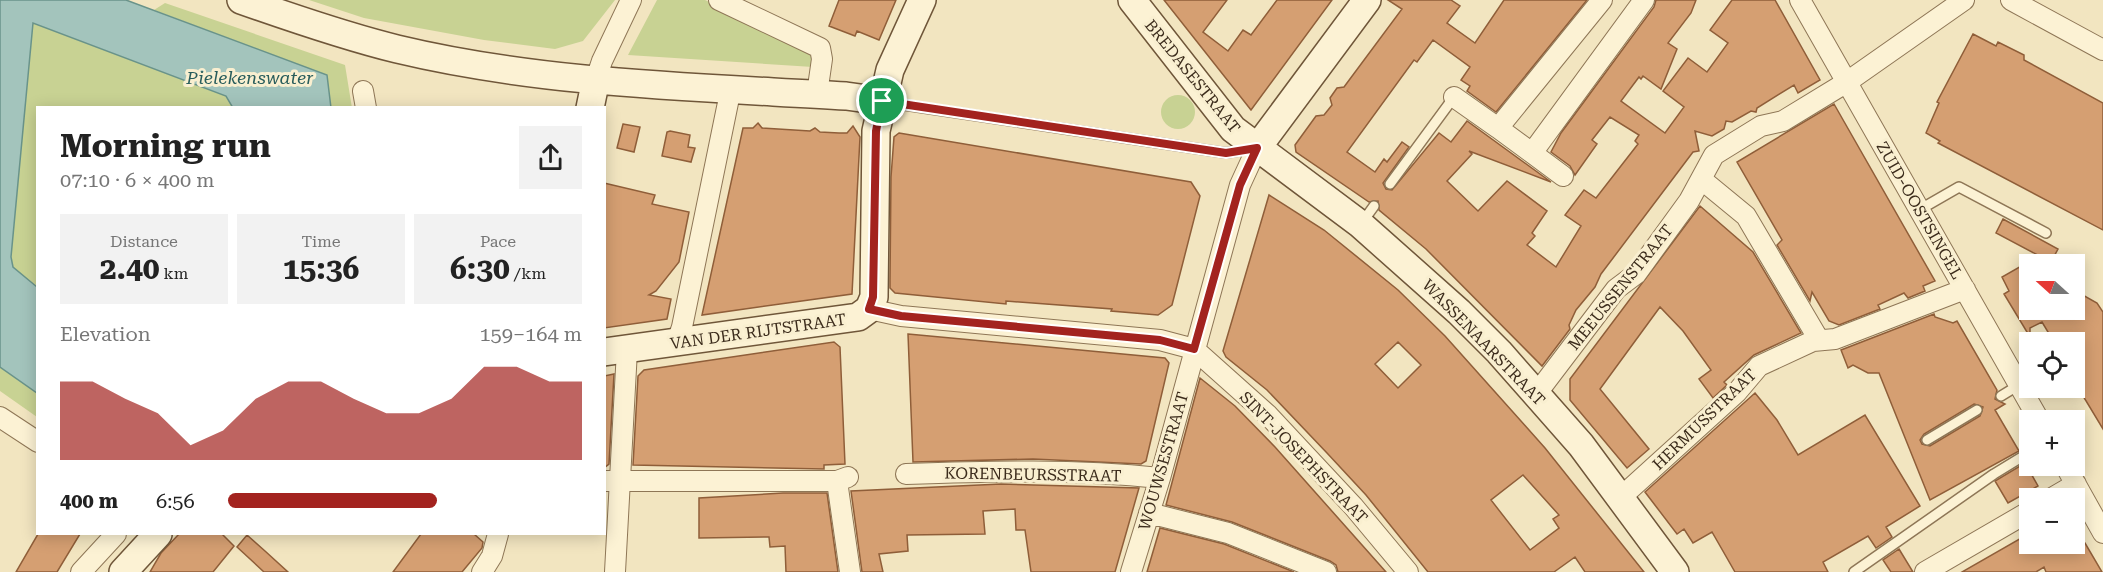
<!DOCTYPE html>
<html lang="en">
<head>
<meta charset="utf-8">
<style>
	:root { --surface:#fff; --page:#f2f2f2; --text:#222; --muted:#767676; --accent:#a3231f }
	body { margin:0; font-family:"Roboto Serif",serif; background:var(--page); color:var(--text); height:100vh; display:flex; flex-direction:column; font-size:22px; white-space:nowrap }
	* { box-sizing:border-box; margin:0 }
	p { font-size:20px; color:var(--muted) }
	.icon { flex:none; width:33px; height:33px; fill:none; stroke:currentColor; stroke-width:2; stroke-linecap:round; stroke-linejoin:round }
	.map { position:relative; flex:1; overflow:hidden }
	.details { position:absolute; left:36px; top:106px; width:570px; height:429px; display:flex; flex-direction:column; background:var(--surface); border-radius:0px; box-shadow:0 3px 15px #0003 }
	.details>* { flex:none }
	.needle { width:39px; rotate:291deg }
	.buttons { position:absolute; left:2019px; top:254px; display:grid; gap:12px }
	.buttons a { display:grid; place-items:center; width:66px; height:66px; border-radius:0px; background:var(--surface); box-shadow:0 3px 15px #0003; font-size:30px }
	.pin { position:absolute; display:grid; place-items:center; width:51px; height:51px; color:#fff; margin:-26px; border:3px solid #fff; border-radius:50%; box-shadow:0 2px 6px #0007 }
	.round { display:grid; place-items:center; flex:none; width:63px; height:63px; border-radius:0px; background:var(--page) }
	.summary { display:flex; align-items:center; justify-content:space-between; height:102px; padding:0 24px }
	h1 { font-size:33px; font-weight:700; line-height:45px }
	.stats { display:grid; grid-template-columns:repeat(3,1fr); gap:9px; height:102px; padding:6px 24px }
	.stats div { display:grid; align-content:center; border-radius:0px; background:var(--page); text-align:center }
	.stats b { font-size:30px; font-weight:700 }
	.stats small { font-size:16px; font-weight:400 }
	.stats p { font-size:16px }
	.chart { height:168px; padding:12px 24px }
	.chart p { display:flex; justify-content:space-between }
	.chart svg { width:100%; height:108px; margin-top:6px; fill:var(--accent); opacity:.7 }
	ul { padding:0 24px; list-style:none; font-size:20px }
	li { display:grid; grid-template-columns:96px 72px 1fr; align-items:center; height:45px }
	li i { height:15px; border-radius:8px; background:var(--accent) }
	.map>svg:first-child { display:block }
</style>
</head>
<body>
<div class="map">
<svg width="2103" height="572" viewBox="0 0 2103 572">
	<rect width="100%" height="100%" fill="#f2e5c0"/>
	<path fill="#c8d293" d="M309 0H615L583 41 555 49 484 40 364 18Z
		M657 0H705L813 50V67L628 55Z
		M165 3 345 65 352 108H331L326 75 154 10Z
		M33 23 227 96 233 108H38L37 287 13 267 11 257Z
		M1161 112a17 17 0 1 1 34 0a17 17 0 1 1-34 0Z
		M0 367 37 393V417L0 391Z"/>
	<path fill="#a3c4bc" stroke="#69938a" stroke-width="1.5" d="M0 0H126L327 75 331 108H233L226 96 33 23 11 257 13 267 37 287V393L0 367Z"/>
	<path fill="#d59f72" stroke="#8f5e39" stroke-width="1.5" fill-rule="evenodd" d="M839 0H896L879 40 857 31 855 36 829 26Z
		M1164 0H1227L1203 32 1228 51 1243 30 1251 35 1277 0H1332L1251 110Z
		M1388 0H1451L1460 6 1447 23 1475 43 1504 0H1587L1496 112 1467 91 1470 86 1461 80 1470 67 1433 40 1417 62 1414 60 1347 152 1375 172 1384 159 1387 162 1402 142 1409 147 1383 183 1386 189 1392 190 1439 133 1451 142 1467 121 1551 182 1469 151 1472 154 1447 181 1478 211 1507 181 1547 211 1532 233 1535 236 1527 245 1556 267 1581 226 1565 215 1584 190 1596 198 1638 144 1635 141 1639 135 1610 117 1592 140 1597 144 1575 175 1570 166 1551 152 1561 133 1654 7 1656 0H1696L1691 13 1668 43 1677 49 1661 89 1643 76 1641 79 1639 77 1621 101 1665 133 1684 107 1663 91 1688 58 1707 72 1728 43 1710 30 1732 0H1775L1820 80 1798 93 1794 85 1757 108 1756 112 1751 111 1732 122 1726 121 1724 129 1712 136 1695 131 1699 151 1693 152 1601 274 1595 287 1576 310 1569 325 1570 329 1542 366 1426 249 1379 210 1378 201 1369 202 1296 152 1295 145 1316 116 1324 115 1332 105 1330 98 1337 88 1344 87 1402 9Z
		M1973 34 1996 46 1998 42 2024 55V60L2103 103V230L1938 143 1940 141 1926 133 1939 103 1937 102Z
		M1834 104 1935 281 1923 286 1925 291 1908 298 1904 293 1878 305 1880 309 1839 325 1829 321 1812 292 1810 301 1777 245 1782 240 1737 162Z
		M758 123 762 128 810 131 815 128 820 132 839 133H847L853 126 860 137 852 294 702 315 743 128H753Z
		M623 124 640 127 634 152 617 148Z
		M670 131 690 135 688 147 695 148 691 162 662 156 667 132Z
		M899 133 1191 182 1200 196 1172 305 1158 315 1111 311 1112 309 1006 301V304L895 293 890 288V281L891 177 894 137Z
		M604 183 655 195 652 204 689 212 679 262 656 291 649 295 671 299 667 319 604 328Z
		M1269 195 1324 230 1398 290 1445 336 1545 448 1644 572H1585L1575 557 1554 572H1428L1366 495 1327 453 1267 390 1226 357 1223 351ZM1398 342 1421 365 1398 388 1375 364ZM1523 475 1559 515 1553 519 1559 528 1530 550 1491 500Z
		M1700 206 1753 252 1801 333 1754 355 1724 382 1727 385 1713 398 1699 379 1711 370 1683 331 1660 307 1600 389 1649 449 1627 468 1570 400V379Z
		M2003 219 2058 249 2051 262 1996 233Z
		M2030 261V309H2074V290L2097 303 2103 312V429L2074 381V342H2054L2042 322 2030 328V337L2004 294 2009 291 2002 277Z
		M1934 314 1935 317 1953 323 1957 321 1997 390 1995 399 2005 404 1995 410 2019 451 1930 500 1879 373H1868L1853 365 1848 368 1841 350ZM1974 404 1983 407 1980 416 1930 446 1922 444 1920 440 1924 434Z
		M908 334 1165 358 1169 363 1146 461 1141 464 1033 459 913 462Z
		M834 342 840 347 845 464 824 465V469L633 465 638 376 644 370Z
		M614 374 609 464 604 468V376Z
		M1200 378 1235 406 1275 447 1386 572H1338L1336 565 1330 561 1232 522 1166 505Z
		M1755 393 1777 420 1798 455 1865 415 1920 506 1886 527 1892 537 1876 548 1868 536 1823 562 1828 572H1735L1712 532 1693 543 1684 529 1677 534 1645 492Z
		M2025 463 2038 486 2008 503 1995 481Z
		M1001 484 1139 488 1115 572H1031L1025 530H1016L1015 509 983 511 985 534 907 535 908 551 879 554 883 572H862L851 491Z
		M783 493H827L838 572H786L785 546 770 547 769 537 699 538V498Z
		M1160 528 1224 544 1294 572H1147Z
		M2030 533V543H2085L2102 572H2046L2044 567 2036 572H1962Z
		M38 534H80L57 572H16Z
		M179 534H222L234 546 213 572H150L161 553Z
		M421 534H474L483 542 482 548 462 572H393Z
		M247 535 265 551 288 572H264L237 547Z
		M1899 549 1913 572H1891L1883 560Z"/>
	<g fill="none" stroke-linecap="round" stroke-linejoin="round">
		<defs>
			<path id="lane" d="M884 102 1226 153 1250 149
				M1390 184 1454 97
				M1919 210 1959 187 2046 233
				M1361 224 1374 206
				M2001 396 2019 385
				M1927 440 1977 410
				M1854 572 1994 474 2030 452"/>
			<path id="street" d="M719 0 820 48 822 59 817 94
				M1602 0 1498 128 1532 153 1644 0
				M1800 0 2039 420
				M2011 0 2103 50
				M596 79 602 61 631 0
				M363 91 366 108
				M1454 97 1498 128
				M1532 153 1563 176
				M1701 179 1746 216 1819 340
				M869 309 901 316 1160 340 1194 349 1268 415 1353 506 1408 572
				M677 342 682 327 731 88
				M1537 393 1616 289 1636 274 1689 201 1714 155 1761 126 1783 121 1847 82 1964 0
				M0 417 38 442
				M2065 465 2103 533
				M906 474C991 471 1075 469 1160 478
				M604 481H837L848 477
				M837 481 850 572
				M2052 498 2076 484
				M1619 499 1737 392 1759 366 1813 341 1835 339 1965 289
				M1149 513 1228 533 1326 572
				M81 572 116 534
				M482 572 492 556 498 534
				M615 572 627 350
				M1131 572 1160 478 1240 185 1257 148
				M1925 572 2030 511"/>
			<path id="secondary" d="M241 0C292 18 344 36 397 49 543 84 697 87 846 96L882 101
				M1132 0 1233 129 1360 224 1459 312 1499 352 1581 445 1675 572
				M590 108 596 79
				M1257 148 1367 0
				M604 352 858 317 869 309 874 297 876 131 890 70 922 0
				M123 572 158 534"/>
		</defs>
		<use href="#lane" stroke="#8e7656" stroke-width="12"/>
		<use href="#street" stroke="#8e7656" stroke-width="22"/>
		<use href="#secondary" stroke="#6f5639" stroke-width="30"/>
		<use href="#lane" stroke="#fcf2d4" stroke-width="9"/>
		<use href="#street" stroke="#fcf2d4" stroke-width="20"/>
		<use href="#secondary" stroke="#fcf2d4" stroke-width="27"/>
	</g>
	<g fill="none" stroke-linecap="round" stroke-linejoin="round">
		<defs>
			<path id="route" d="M882 101 1226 153 1257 148 1240 185 1194 349 1160 340 901 316 869 309 873 297 876 131Z"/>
		</defs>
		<use href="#route" stroke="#fff" stroke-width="12"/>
		<use href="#route" stroke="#a3231f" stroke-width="8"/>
	</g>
	<g text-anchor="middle" stroke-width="6" stroke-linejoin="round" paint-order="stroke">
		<g font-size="16" fill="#3c2c1c" stroke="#f9efd0">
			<text transform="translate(1193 76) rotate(51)" y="6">BREDASESTRAAT</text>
			<text transform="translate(1920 210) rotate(60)" y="6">ZUID-OOSTSINGEL</text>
			<text transform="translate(1620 287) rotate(-51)" y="6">MEEUSSENSTRAAT</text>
			<text transform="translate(758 331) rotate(-8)" y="6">VAN DER RIJTSTRAAT</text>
			<text transform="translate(1484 342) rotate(46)" y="6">WASSENAARSTRAAT</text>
			<text transform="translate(1704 419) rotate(-44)" y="6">HERMUSSTRAAT</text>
			<text transform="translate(1304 457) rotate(46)" y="6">SINT-JOSEPHSTRAAT</text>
			<text transform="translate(1163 461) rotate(-74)" y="6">WOUWSESTRAAT</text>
			<text transform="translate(1033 474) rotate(1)" y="6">KORENBEURSSTRAAT</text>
		</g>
		<g font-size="18" font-style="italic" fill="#295d5c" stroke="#f9efd0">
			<text x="250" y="84">Pielekenswater</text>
		</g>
	</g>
</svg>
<div class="buttons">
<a><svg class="needle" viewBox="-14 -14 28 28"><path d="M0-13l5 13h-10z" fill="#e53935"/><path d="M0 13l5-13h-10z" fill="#767676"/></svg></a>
<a><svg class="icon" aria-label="locate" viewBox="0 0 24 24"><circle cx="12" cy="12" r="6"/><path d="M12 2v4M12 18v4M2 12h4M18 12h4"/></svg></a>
<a>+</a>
<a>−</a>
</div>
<div class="pin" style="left:882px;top:101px;background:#1e9e55"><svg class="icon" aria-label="arrive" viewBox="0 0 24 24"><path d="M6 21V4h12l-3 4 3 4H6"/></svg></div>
<section class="details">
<div class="summary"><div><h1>Morning run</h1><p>07:10 · 6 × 400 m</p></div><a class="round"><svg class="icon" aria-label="share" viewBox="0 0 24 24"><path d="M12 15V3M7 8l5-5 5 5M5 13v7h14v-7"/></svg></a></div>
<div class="stats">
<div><p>Distance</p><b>2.40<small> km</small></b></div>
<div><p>Time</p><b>15:36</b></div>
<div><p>Pace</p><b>6:30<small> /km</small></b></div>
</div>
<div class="chart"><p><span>Elevation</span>159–164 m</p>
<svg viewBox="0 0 160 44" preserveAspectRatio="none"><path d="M0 44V12L10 12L20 19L30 25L40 38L50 32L60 19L70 12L80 12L90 19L100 25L110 25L120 19L130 6L140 6L150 12L160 12V44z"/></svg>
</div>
<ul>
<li><b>400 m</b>6:56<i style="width:59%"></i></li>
</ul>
</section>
</div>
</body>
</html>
